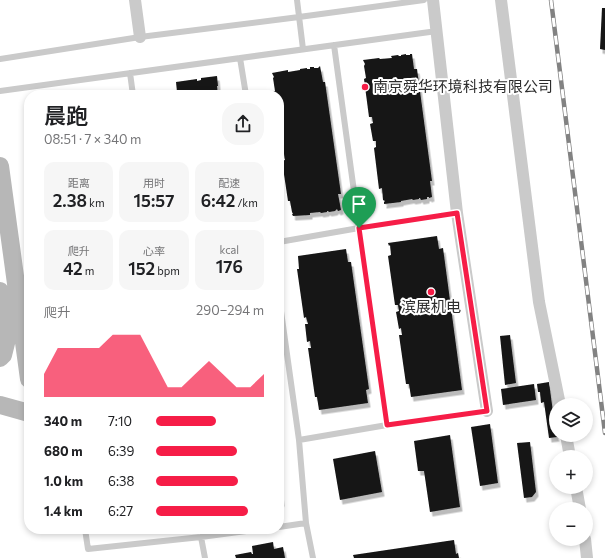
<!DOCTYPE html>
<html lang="zh">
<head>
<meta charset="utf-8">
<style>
	:root { --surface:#fff; --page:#f6f6f6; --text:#202124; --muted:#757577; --accent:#f61d47 }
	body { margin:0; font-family:Commissioner,"Noto Sans SC",sans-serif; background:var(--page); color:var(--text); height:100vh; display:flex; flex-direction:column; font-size:15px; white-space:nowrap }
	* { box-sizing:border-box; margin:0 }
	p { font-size:13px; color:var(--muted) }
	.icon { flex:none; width:22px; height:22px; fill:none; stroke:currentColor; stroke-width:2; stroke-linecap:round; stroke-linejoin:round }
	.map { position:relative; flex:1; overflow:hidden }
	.panel { position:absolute; left:24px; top:90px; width:260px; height:444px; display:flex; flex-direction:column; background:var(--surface); border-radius:16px; box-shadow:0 2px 6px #0003 }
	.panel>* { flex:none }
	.fabs { position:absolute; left:549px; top:398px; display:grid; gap:8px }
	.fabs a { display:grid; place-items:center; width:44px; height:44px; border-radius:50%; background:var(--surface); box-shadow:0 2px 6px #0003; font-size:20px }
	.pin { position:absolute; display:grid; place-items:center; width:34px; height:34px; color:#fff; margin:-41px -17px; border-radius:50% 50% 50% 0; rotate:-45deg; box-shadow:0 0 4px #0007 }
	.pin .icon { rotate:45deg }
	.round { display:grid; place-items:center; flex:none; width:42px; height:42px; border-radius:16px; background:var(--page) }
	.head { display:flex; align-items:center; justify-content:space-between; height:68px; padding:0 20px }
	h1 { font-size:22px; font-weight:600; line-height:30px }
	.figures { display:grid; grid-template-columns:repeat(3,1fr); gap:6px; height:68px; padding:4px 20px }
	.figures div { display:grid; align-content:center; border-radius:10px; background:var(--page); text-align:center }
	.figures b { font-size:17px; font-weight:600 }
	.figures small { font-size:11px; font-weight:400 }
	.figures p { font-size:11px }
	.chart { height:112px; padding:8px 20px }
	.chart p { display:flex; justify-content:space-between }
	.chart svg { width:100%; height:72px; margin-top:4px; fill:var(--accent); opacity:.7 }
	ul { padding:0 20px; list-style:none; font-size:13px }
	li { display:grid; grid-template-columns:64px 48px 1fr; align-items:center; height:30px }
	li i { height:10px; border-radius:5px; background:var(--accent) }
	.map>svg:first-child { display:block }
</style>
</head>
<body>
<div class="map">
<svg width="605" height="558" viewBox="0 0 605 558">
	<defs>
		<filter id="shadow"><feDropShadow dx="2.5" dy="4.5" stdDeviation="0" flood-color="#0004"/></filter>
	</defs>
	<rect width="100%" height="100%" fill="#fff"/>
	<path fill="#141414" filter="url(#shadow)" d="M602 8H605V50L600 49Z
		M406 54V55H410V54H412L414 69H417L432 181H430L432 197 429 198V197H427V199L421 200 420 198H419V199L413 200 412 199 401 201V202L384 204V202L385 201 383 200 382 188 379 189 374 148 376 147V141H373L370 124 373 123 372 117H369L364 79 366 78 364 66 365 64 363 60 379 58 380 59 392 58 391 56 398 55 399 56H401V55Z
		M320 66 323 82H325L341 194H338L341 210 338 211 337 209 335 211 329 212 328 211H327V212L321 213 320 212 310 213V215L293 216 292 214H293L292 212 290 201H288L282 161 285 160 284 154H281L279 138 281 136 280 130H279V95H273V91H275L273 78 274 77 272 73 288 70V72L300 70V69L307 68V69H310V67H314V68H318Z
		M217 76 218 86H217L218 95H181L180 91 177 92 176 82 197 79V81L201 80V78Z
		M108 92V95H97L96 94Z
		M437 236 439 249 443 248 462 390 411 397 409 384H406L399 335H402L401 328 399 329 396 312 399 311 398 305H395L388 256 391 255 390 245 389 246 388 243Z
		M346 249 348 262H351L369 389 366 390 368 403 319 410 317 397H315L308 348H311L310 341 307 342 305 324H308L306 317 304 318 297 269H299L298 256Z
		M510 335 516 383 505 385 500 336Z
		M549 382 556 435 557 437 549 438 544 402 541 403 540 392H538L537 384Z
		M534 384 536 400 503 405 501 389Z
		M490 424 498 483 480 486 471 427Z
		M450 435 460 507 430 512 424 471H418L414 441Z
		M530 442 536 492 532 497 524 498 517 443Z
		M375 451 382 492 340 500 333 459Z
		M279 489H280L282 502 279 503Z
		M454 540 456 554 458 553 459 558H354L353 555Z
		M273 542 274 549 283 547 285 558H236L235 555 251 552 252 554H253L252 546Z"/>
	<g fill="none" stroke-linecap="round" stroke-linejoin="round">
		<path stroke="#cacaca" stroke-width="6" d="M297 0 303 49
			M334 45 359 228 387 425
			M240 58 246 95
			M0 59 140 37 299 17 424 0
			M130 73 133 95
			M0 91 437 31
			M279 242 359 228 457 213
			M279 297 299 440 306 523 313 558
			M299 440 387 425 487 411
			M279 527 306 523
			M85 529 88 549 201 537 261 529
			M201 537 205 558"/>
		<path stroke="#cacaca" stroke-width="12" d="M135 0 140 37
			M433 0 457 213 487 411
			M501 0 539 302 560 405
			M566 435 570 457
			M576 487 580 509
			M585 539 587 558"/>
		<path stroke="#b7b7b7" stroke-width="18" d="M0 166 29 379
			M0 291 7 339 3 355 0 358
			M0 405 29 413"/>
		<defs>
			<path id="rail" d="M551 0 605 433"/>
		</defs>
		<use href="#rail" stroke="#828282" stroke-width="4.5"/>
		<use href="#rail" stroke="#fff" stroke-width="3" stroke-dasharray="9" stroke-linecap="butt"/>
	</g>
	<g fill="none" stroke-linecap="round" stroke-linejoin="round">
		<defs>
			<path id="route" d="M457 213 487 411 387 425 359 228Z"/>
		</defs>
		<use href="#route" stroke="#fff" stroke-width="8"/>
		<use href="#route" stroke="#f61d47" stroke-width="5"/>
	</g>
	<g fill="#f61d47" stroke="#fff" stroke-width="1.5">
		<circle cx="365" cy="87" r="4"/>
		<circle cx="431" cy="292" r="4"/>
	</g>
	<g text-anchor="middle" stroke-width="4" stroke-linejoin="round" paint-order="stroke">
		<g font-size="15" fill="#2d2d2d" stroke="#fff" text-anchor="start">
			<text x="373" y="92">南京舜华环境科技有限公司</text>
			<text x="431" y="312" text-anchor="middle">滨展机电</text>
		</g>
	</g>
</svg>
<div class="fabs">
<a><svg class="icon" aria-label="layers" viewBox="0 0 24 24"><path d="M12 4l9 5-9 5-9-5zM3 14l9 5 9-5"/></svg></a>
<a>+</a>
<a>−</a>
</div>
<div class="pin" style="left:359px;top:228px;background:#1e9e55"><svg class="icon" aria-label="arrive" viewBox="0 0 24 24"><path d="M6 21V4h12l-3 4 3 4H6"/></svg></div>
<section class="panel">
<div class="head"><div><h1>晨跑</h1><p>08:51 · 7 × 340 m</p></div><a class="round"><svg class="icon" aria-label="share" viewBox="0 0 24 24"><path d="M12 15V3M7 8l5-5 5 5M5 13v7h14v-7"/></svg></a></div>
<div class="figures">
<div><p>距离</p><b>2.38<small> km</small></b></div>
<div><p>用时</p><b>15:57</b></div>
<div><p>配速</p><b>6:42<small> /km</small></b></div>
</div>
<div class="figures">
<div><p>爬升</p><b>42<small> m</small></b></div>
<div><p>心率</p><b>152<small> bpm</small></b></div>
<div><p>kcal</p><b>176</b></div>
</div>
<div class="chart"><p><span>爬升</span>290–294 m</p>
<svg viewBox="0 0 160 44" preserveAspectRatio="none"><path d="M0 44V30L10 14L20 14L30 14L40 14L50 6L60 6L70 6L80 22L90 38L100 38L110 30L120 22L130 30L140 38L150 38L160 30V44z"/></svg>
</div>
<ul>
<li><b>340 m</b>7:10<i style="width:56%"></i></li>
<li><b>680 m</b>6:39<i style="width:75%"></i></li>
<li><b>1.0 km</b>6:38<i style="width:76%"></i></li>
<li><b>1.4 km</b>6:27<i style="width:85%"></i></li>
</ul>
</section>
</div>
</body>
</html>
